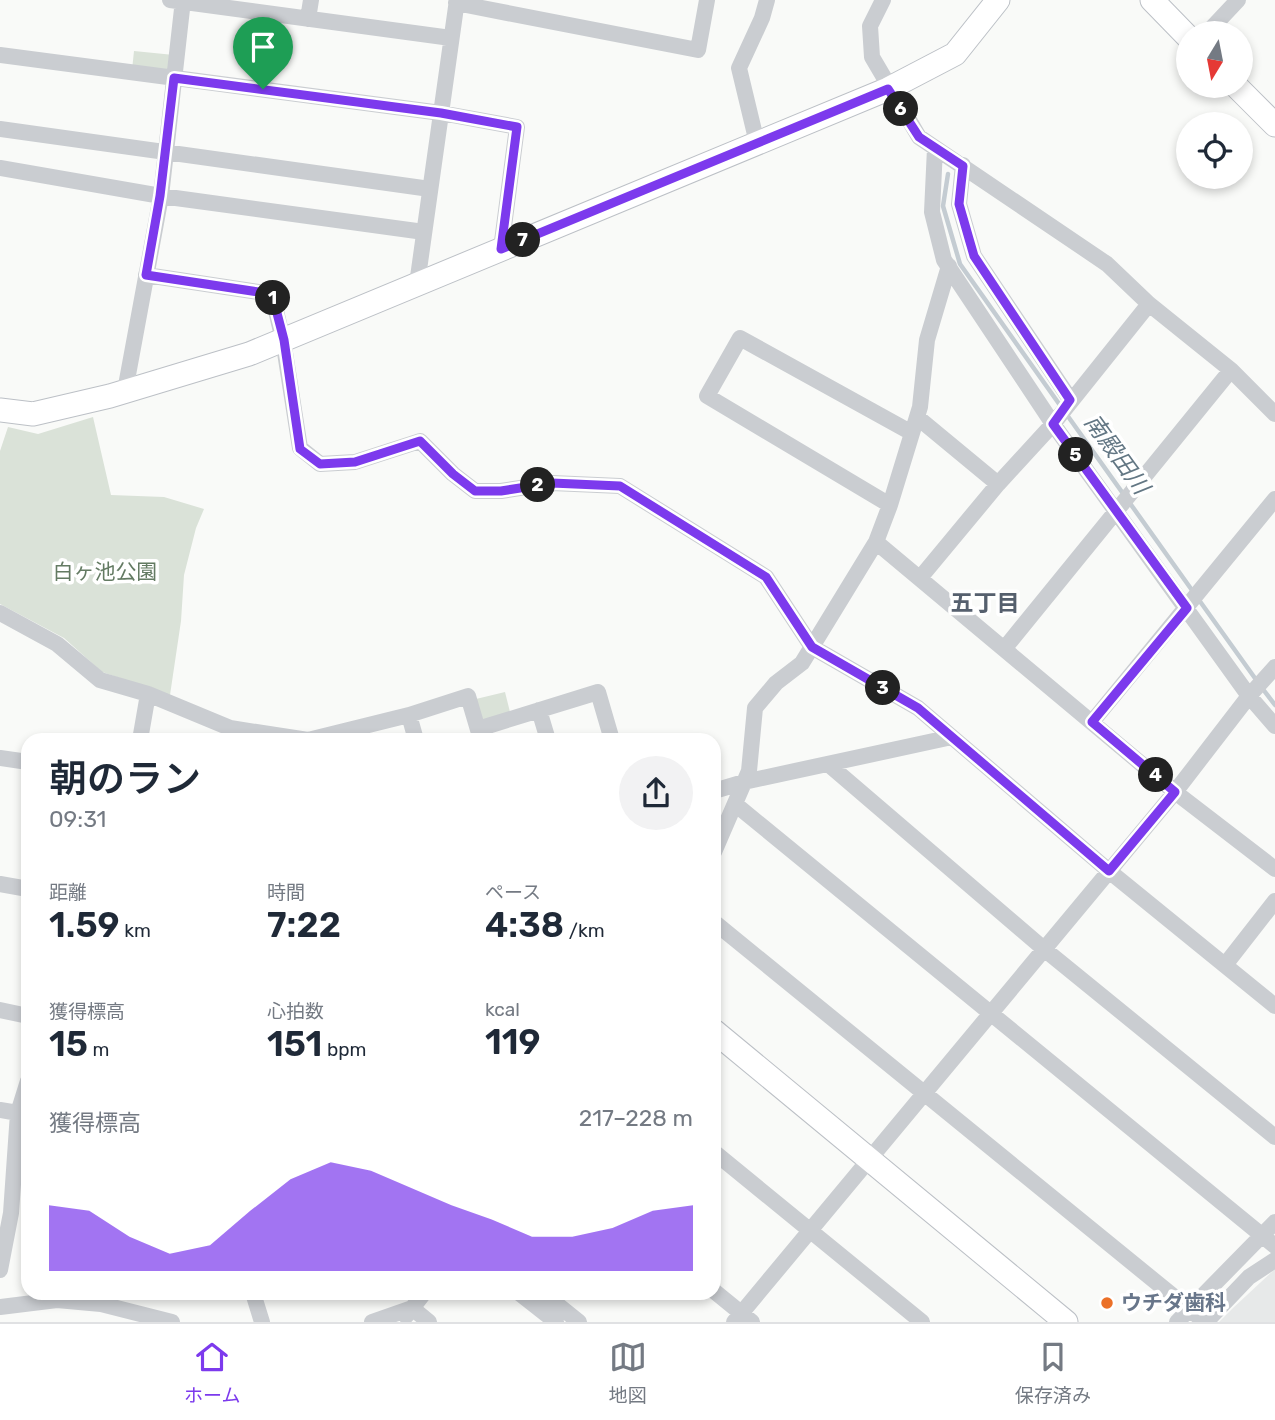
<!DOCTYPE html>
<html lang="ja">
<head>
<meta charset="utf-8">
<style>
	:root { --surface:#fff; --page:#f2f2f3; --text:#1f2937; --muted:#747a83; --line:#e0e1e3; --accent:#7c3aed }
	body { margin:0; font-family:Rubik,"Noto Sans JP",sans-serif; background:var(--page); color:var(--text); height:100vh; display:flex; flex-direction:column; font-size:26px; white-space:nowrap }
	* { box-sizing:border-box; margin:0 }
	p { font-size:23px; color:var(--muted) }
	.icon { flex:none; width:38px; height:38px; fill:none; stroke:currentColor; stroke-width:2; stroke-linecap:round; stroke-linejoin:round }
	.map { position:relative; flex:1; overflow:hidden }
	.drawer { position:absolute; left:21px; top:733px; width:700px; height:567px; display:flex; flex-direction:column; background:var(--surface); border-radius:21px; box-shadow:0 4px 10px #0003 }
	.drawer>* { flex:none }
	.needle { width:46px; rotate:190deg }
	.tools { position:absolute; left:1176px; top:21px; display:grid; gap:14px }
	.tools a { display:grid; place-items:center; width:77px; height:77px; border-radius:50%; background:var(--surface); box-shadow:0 4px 10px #0003; font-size:35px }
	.pin { position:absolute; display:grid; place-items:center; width:60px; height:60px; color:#fff; margin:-72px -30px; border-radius:50% 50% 50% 0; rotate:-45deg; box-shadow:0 0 7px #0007 }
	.pin .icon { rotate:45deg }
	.km { position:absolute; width:35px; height:35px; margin:-18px; border-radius:50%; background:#222; color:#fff; font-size:19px; line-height:35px; text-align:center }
	.round { display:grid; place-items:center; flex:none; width:74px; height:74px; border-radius:37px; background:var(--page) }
	.summary { display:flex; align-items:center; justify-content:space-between; height:119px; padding:0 28px }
	h1 { font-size:38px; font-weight:600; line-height:52px }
	.figures { display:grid; grid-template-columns:repeat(3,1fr); gap:10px; height:119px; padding:7px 28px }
	.figures div { display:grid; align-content:center }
	.figures b { font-size:35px; font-weight:600 }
	.figures small { font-size:19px; font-weight:400 }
	.figures p { font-size:19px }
	.chart { height:196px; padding:14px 28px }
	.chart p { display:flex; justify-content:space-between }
	.chart svg { width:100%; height:126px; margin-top:7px; fill:var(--accent); opacity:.7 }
	.menu { display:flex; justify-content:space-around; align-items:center; height:98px; border-top:2px solid var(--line); background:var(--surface); font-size:19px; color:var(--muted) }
	.menu a { display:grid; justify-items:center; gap:4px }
	.menu .current { color:var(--accent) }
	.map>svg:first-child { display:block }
</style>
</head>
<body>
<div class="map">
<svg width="1275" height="1322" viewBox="0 0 1275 1322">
	<rect width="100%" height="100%" fill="#f9faf8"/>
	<path fill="#e7e9e9" d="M1275 1269V1322H1219L1233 1308Z"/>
	<path fill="#dae2d8" d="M134 51 174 55 172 75 132 70Z
		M93 417 111 495 164 497 204 509 196 528 184 575 181 621 170 695 102 672 64 638 0 604V451L8 427 38 434Z
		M505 692 510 712 482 720 476 699Z"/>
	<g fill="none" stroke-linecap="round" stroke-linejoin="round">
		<path stroke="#c4ccd2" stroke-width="4.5" d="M948 174 943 206 960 264 1062 408
			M1067 415 1194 593
			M1199 600 1257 681
			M1262 688 1275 705"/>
		<defs>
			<path id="secondary" d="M1152 0 1188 37
				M1236 86 1275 125
				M0 410 33 414 110 396 249 354 888 89 955 54 998 0
				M714 1031 1066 1322"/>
		</defs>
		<use href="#secondary" stroke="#bcc0c6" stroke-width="25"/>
		<path stroke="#cacdd1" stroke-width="16" d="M170 0 451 38
			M883 0 870 26 872 57 919 137 1107 264 1149 304 1231 370 1275 414
			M456 3 698 50 707 0
			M308 19 311 0
			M1207 33 1238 0
			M0 55 441 113 517 127 501 249
			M0 129 430 189
			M757 143 739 68 762 18 767 0
			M935 148 932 212 944 260 1053 424 1249 696 1275 726
			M963 165 959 204 974 256 1070 399
			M0 168 161 196 424 232
			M146 275 272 294 283 340 300 448 320 464 355 462 420 441 453 474 475 491H501L552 483 620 486 766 577 812 647 918 708 1109 871 1275 1006
			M417 284 457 0
			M125 391 161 196 183 0
			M917 417 998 484
			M890 505 707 396 740 338 912 433
			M876 542 1175 792 1275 869
			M920 578 998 484 1053 424 1149 304
			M0 613 57 644 100 680 148 694 230 728 308 740 409 715 468 696 481 740
			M1004 649 1231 370
			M539 710 548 740
			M409 715 416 740
			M1092 722 1275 499
			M478 729 598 692 612 740
			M140 740 148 694
			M0 758 28 762
			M828 764 1044 949 1275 1137
			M714 791 744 782 952 737
			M735 804 1275 1246
			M714 852 749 771 755 708 776 683 802 663 876 542 890 505 920 407 927 340 949 266
			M0 884 28 889
			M714 922 1205 1322
			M1225 965 1275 901
			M0 1010 28 1016
			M0 1110 18 1113
			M714 1152 922 1322
			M0 1270 11 1213 18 1113 28 1081
			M714 1291 752 1322
			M253 1293 262 1322
			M519 1293 556 1322
			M543 1293 579 1322
			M0 1307 57 1300 101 1304 172 1322
			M406 1316 424 1293
			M372 1322 412 1308 429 1322
			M734 1322 1175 792 1249 696 1275 667
			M1177 1322 1275 1222
			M1206 1322 1249 1277 1275 1260"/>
		<use href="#secondary" stroke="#fff" stroke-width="23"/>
	</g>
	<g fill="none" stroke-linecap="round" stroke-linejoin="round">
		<defs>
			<path id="route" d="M174 78 441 113 517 127 501 249 888 89 919 137 963 166 959 204 974 256 1070 400 1053 424 1187 608 1092 722 1175 792 1109 871 918 708 812 647 766 577 620 486 552 483 501 491H475L453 474 420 441 355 462 320 464 300 449 284 340 272 294 146 275 160 196Z"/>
		</defs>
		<use href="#route" stroke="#fff" stroke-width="14"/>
		<use href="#route" stroke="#7c3aed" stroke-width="9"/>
	</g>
	<circle fill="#eb7027" stroke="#fff" stroke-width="2.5" cx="1107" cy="1303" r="7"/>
	<g text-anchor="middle" stroke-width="7" stroke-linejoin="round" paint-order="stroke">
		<g font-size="21" fill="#647b63" stroke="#fff">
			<text x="105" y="579">白ヶ池公園</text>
		</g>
		<g font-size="21" font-weight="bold" fill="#68768a" stroke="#fff" text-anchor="start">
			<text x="1121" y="1310">ウチダ歯科</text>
		</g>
		<g font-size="23" font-style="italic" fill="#637784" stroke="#fff">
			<text transform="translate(1117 454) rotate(54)" y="8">南殿田川</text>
		</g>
		<g font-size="23" font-weight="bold" fill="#56606e" stroke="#fff">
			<text x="985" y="611">五丁目</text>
		</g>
	</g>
</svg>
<div class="tools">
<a><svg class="needle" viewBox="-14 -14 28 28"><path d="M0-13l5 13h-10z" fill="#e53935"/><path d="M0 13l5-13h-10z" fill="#747a83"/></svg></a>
<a><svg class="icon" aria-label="locate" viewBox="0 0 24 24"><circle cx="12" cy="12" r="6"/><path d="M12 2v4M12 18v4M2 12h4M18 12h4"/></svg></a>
</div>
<div class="pin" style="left:263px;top:89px;background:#1e9e55"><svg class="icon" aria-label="arrive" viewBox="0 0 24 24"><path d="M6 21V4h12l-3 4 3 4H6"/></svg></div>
<b class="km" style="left:273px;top:298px">1</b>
<b class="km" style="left:538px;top:485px">2</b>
<b class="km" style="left:883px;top:688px">3</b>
<b class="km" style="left:1156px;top:775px">4</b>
<b class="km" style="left:1076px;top:455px">5</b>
<b class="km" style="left:901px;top:109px">6</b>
<b class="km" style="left:523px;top:240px">7</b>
<section class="drawer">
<div class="summary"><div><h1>朝のラン</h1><p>09:31</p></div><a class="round"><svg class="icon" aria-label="share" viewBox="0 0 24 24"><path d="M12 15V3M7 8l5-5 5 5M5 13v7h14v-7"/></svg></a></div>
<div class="figures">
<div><p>距離</p><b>1.59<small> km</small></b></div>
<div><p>時間</p><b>7:22</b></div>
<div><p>ペース</p><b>4:38<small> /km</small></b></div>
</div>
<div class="figures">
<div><p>獲得標高</p><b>15<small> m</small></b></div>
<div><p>心拍数</p><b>151<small> bpm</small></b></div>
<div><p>kcal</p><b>119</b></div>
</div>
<div class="chart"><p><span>獲得標高</span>217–228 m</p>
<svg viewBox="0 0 160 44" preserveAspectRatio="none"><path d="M0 44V21L10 23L20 32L30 38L40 35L50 23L60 12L70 6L80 9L90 15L100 21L110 26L120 32L130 32L140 29L150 23L160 21V44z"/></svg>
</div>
</section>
</div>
<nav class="menu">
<a class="current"><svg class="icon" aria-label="home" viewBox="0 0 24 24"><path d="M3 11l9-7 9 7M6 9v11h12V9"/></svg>ホーム</a>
<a><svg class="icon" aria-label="map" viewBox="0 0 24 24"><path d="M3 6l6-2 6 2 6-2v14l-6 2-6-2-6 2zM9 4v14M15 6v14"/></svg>地図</a>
<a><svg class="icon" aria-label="saved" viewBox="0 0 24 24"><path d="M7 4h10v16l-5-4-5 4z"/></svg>保存済み</a>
</nav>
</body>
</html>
